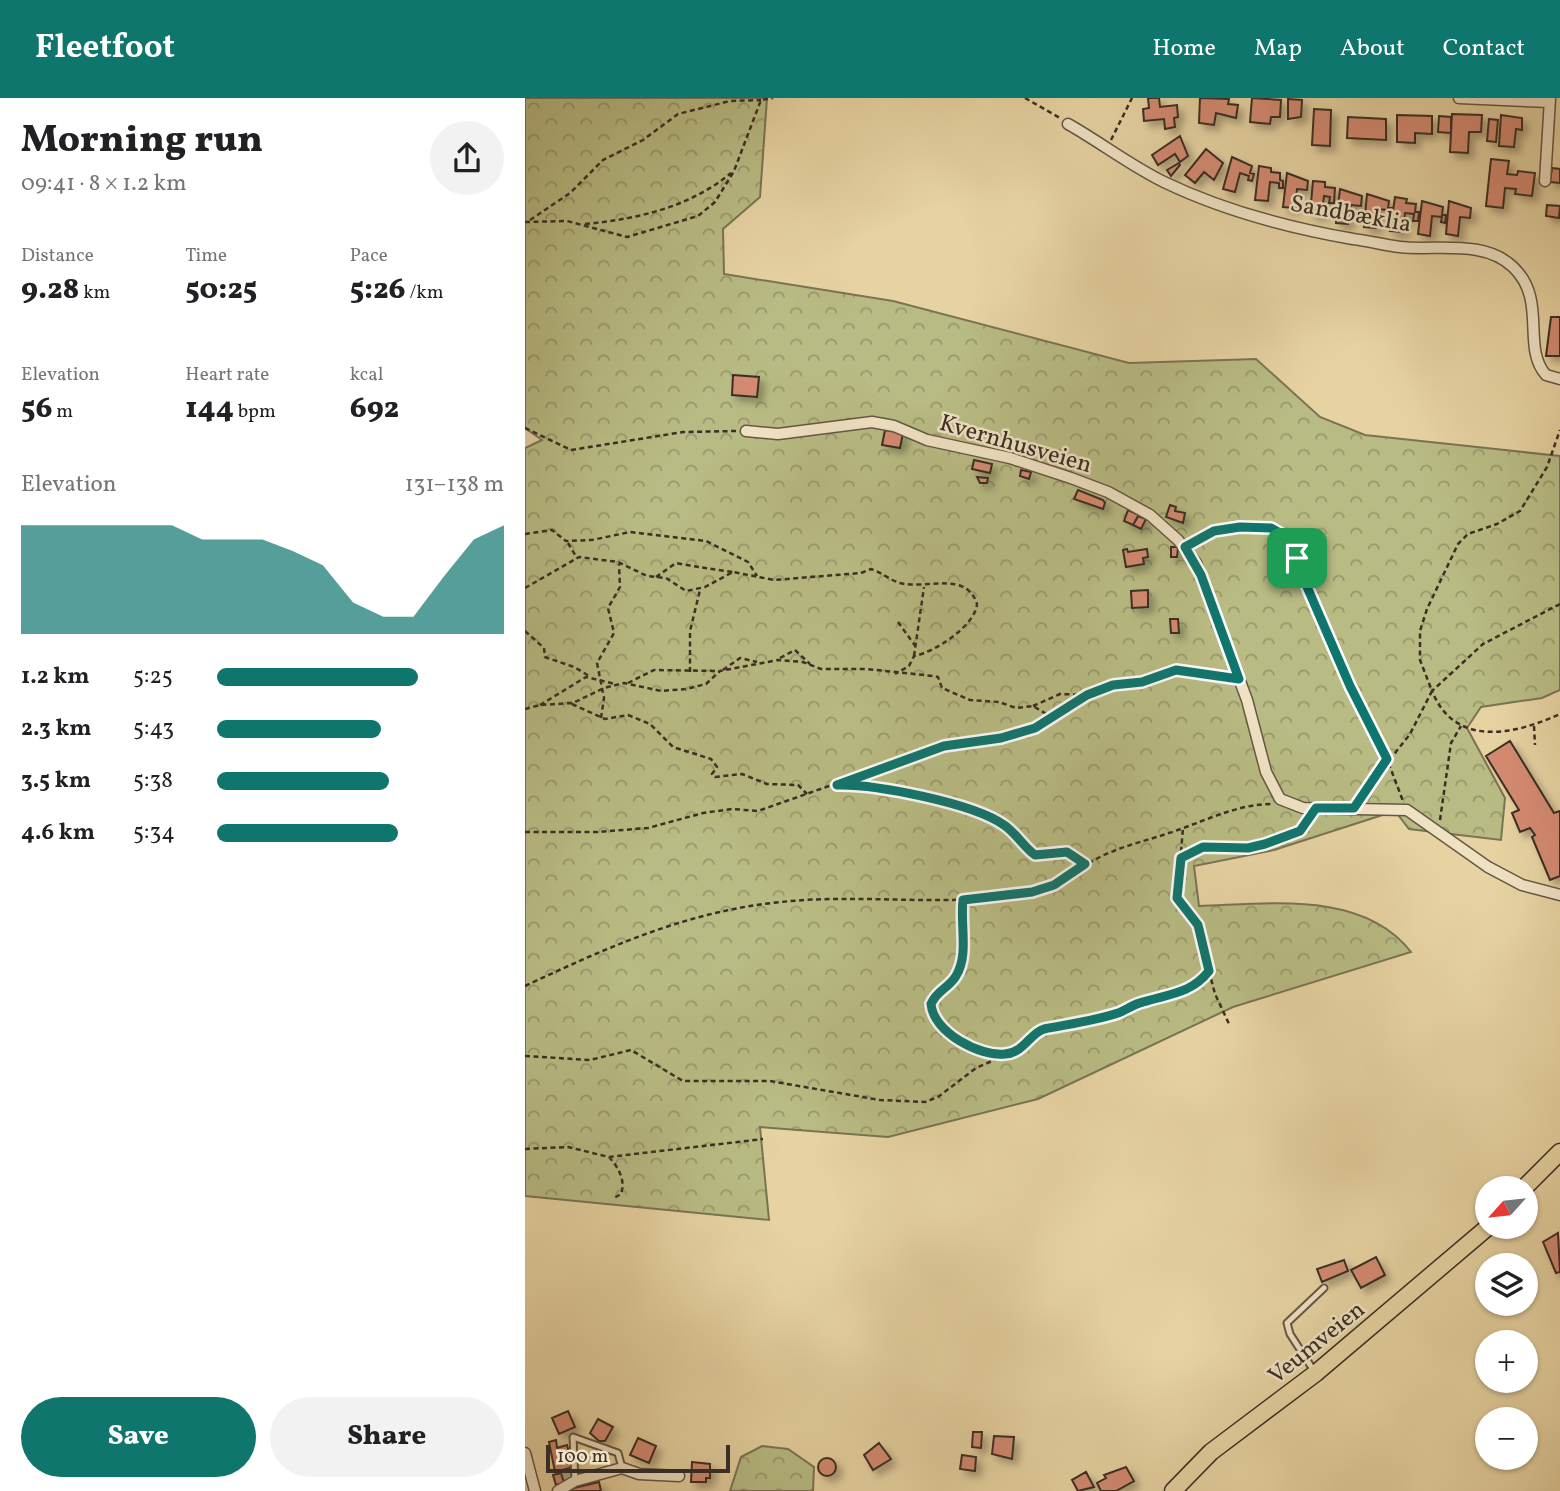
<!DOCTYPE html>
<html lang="en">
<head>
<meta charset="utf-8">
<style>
	:root { --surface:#fff; --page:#f2f2f2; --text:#202124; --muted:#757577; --accent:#0f766e }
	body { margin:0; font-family:Vollkorn,serif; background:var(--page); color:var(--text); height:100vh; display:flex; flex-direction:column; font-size:26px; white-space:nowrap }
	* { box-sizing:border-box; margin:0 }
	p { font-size:23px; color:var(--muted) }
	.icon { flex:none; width:38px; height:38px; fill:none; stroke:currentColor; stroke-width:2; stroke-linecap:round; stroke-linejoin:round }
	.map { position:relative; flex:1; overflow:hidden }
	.details { display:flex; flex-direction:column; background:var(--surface); width:525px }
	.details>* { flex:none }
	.needle { width:46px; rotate:243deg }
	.tools { position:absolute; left:950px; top:1078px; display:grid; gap:14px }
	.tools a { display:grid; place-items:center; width:63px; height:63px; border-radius:50%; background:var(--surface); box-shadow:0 2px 5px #0004; font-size:35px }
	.scale { position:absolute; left:21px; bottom:18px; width:184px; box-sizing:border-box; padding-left:7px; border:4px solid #3b2e24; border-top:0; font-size:19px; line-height:24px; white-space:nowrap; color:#3b2e24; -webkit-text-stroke:5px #efe2c3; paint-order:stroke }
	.pin { position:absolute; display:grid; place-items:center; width:60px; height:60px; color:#fff; margin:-30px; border-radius:14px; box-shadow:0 4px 10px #0006 }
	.round { display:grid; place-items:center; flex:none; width:74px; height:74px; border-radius:37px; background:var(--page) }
	.summary { display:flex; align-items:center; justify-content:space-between; height:119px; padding:0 21px }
	h1 { font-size:38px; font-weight:800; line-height:52px }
	.stats { display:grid; grid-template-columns:repeat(3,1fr); gap:10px; height:119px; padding:7px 21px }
	.stats div { display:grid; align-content:center }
	.stats b { font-size:30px; font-weight:800 }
	.stats small { font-size:19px; font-weight:400 }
	.stats p { font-size:19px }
	.chart { height:196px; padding:14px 21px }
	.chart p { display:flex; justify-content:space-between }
	.chart svg { width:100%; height:126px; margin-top:7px; fill:var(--accent); opacity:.7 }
	.cta { display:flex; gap:14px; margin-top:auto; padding:14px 21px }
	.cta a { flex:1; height:80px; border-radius:42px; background:var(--accent); color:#fff; font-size:28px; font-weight:800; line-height:80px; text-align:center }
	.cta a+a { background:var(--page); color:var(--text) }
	ul { padding:0 21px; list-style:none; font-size:23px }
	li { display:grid; grid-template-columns:112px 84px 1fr; align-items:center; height:52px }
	li i { height:18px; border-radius:9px; background:var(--accent) }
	header { display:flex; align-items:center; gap:42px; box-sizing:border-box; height:98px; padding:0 35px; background:var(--accent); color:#fff }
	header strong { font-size:33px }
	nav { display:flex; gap:38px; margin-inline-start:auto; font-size:24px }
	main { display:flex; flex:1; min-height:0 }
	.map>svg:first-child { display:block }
</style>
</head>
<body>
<header>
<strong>Fleetfoot</strong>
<nav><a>Home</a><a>Map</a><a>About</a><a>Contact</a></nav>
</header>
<main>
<section class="details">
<div class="summary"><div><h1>Morning run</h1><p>09:41 · 8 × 1.2 km</p></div><a class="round"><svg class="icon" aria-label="share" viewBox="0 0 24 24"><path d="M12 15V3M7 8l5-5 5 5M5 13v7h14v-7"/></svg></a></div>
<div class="stats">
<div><p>Distance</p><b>9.28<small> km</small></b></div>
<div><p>Time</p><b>50:25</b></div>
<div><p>Pace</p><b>5:26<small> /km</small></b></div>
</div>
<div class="stats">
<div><p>Elevation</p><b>56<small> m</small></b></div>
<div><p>Heart rate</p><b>144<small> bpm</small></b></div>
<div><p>kcal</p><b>692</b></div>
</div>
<div class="chart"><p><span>Elevation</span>131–138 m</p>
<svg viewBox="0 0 160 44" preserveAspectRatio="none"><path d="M0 44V6L10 6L20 6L30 6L40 6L50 6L60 11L70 11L80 11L90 15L100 20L110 33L120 38L130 38L140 24L150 11L160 6V44z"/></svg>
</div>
<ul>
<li><b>1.2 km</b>5:25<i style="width:70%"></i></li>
<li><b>2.3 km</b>5:43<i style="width:57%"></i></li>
<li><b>3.5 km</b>5:38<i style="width:60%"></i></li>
<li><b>4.6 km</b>5:34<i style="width:63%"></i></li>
</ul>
<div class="cta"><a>Save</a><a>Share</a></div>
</section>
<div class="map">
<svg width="1035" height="1393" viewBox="0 0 1035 1393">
	<defs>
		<pattern id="forest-crowns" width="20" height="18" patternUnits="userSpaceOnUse" patternTransform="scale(1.75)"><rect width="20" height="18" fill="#b8bb83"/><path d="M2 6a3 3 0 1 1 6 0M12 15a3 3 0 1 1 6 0" fill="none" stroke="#97986b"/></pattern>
		<filter id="shadow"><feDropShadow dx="5.5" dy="5.5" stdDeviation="3.5" flood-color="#0004"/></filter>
	</defs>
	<rect width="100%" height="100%" fill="#e7d3a2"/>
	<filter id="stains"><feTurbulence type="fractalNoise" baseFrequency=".00286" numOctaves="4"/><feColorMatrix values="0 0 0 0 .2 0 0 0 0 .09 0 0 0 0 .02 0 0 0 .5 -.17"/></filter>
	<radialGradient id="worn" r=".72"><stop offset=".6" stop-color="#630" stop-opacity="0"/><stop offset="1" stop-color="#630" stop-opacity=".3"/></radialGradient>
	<path fill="url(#forest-crowns)" stroke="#7a7454" stroke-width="2" d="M0 0H242L235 99 198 131 199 176 368 203 604 265 731 261 795 319 840 337 1035 358V592L1017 600 956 609 942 630 980 700 976 742 884 731 870 713 749 752 669 768 674 808C744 806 838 792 886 854L708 909 513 1001 363 1039 235 1029 244 1122 0 1098V350L17 342 0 330Z
		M237 1348 263 1351 289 1369 288 1393H205L216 1359Z"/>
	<path fill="#d38a71" stroke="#3b2e24" stroke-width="2" filter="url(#shadow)" d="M623 0H634L635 9 652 7 653 19 649 20 650 29 640 31 639 21 619 23 618 11 624 10Z
		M675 0 704 1 703 6 713 7 711 20 691 15 689 27 674 25Z
		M727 0 756 2 755 19H746L745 26 725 24Z
		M763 1 777 2 776 19 763 21Z
		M789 11 806 12 805 48 787 47Z
		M927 16 957 17 956 34H944L943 55 925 54Z
		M872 17 907 18V36L890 35V45L872 44Z
		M976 17 997 20V32L991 31 989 49 974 48Z
		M914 18 926 19V35L913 34Z
		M823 19 861 21V42L822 40Z
		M964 21 973 22 971 44 962 43Z
		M655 38 663 58 655 64 650 56 633 67 627 57Z
		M681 51 698 65 689 82 679 74 670 85 660 77Z
		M707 59 727 68 725 75 729 76 727 83 723 82 724 78 715 75 710 94 698 91Z
		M966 61 984 63 982 76 992 77 993 73 1010 75 1007 98 990 96 991 91 980 90 978 110 961 108Z
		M654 65 655 67 646 78 642 72Z
		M734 68 746 70V74L755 75V82L758 83V90H754V85L745 84 743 103 730 102Z
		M1027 70 1035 71V85L1025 84Z
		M762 75 783 83 782 92 772 91 770 110 758 109Z
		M788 83 800 84V89L810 90 809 105H804L805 99 799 98 797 117 785 116Z
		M815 91 837 98 836 108 826 107 823 126 811 125Z
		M842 96 864 103 863 110H867L866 119H861L862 112 853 111 851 130 839 129Z
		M870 99 882 101 881 105 891 106 890 114H894L893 123H888L889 116 880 115 878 134 865 133Z
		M897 103 918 109 917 117H921L920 125 916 124 917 119 907 118 905 138 893 136Z
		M924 103 946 110 945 120 935 119 933 138 921 136Z
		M1022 107 1035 108 1034 120 1021 118Z
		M1026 219H1035V258H1021Z
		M208 277 234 279 232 299 207 297Z
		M360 332 378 335 375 350 357 347Z
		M449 362 467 366 465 375 447 371Z
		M496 372 506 374 504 381 495 378Z
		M452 379 463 380 462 385H455Z
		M553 392 578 402 580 405 578 411 549 401Z
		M645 407 651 409 650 413 660 415 658 425 641 419Z
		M603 412 614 417 608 427 599 423Z
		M613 418 621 421 616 431 608 427Z
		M646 449H653L652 459H646Z
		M602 451 603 454 622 451 623 459 618 460 619 466 601 469 598 452Z
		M623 492V509L607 510 606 493Z
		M645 521H653L654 535H646Z
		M985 643 1029 715 1035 713V778L1025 782 1007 739 1010 737 1005 730 995 734 987 715 994 712 961 658Z
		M1033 1135 1035 1174 1031 1175 1018 1144Z
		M851 1159 860 1177 836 1190 826 1172Z
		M819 1162 823 1173 797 1184 792 1171Z
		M43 1313 50 1329 34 1336 27 1320Z
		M73 1321 88 1329 80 1343H74L65 1335Z
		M448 1334H457L456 1350 447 1349Z
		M469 1338 489 1339 487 1361 467 1356Z
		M113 1340 131 1348 124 1365 105 1357Z
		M31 1342 32 1350 42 1347 48 1369 30 1374 24 1344Z
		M354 1345 366 1361 348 1372 339 1357Z
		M437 1357 451 1359 450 1373 435 1371Z
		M293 1369a9 9 0 1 1 18 0a9 9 0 1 1-18 0Z
		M167 1364 185 1366V1380H181V1384H166Z
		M601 1369 609 1383 591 1393H576L572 1385 581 1380 579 1377Z
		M561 1374 569 1389 553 1393 547 1382Z
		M36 1375 39 1385 31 1387 28 1377Z
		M74 1384 76 1393H46L45 1391Z"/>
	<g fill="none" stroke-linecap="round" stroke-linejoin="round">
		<defs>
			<path id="lane" d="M789 1273 765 1236 762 1225 799 1190
				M50 1383 48 1339 93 1355 97 1370"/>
			<path id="street" d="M934 0 1024 4
				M543 26C575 44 606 68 639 84 697 112 765 130 828 141 844 143 859 147 875 149 911 153 959 141 988 169 1023 202 996 249 1021 277L1035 281
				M1020 83 1025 1
				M221 333 253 336 347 324 369 328 402 342 485 360 546 380 583 394 625 417 653 442 671 465 722 602 741 674 755 701 778 710 882 712 963 769 997 787 1035 797
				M0 1355 10 1393
				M33 1393 50 1383 97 1370 114 1376 154 1378"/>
			<path id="primary" d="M999 1090 1035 1054
				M648 1393 686 1354 791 1275 963 1129"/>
		</defs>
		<use href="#lane" stroke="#665744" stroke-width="9"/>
		<use href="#street" stroke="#665744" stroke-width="13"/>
		<use href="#primary" stroke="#3b2e24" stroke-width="19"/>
		<path stroke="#3b2e24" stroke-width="2.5" stroke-dasharray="5 3.5" stroke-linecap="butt" d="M500 0 535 20
			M586 42 607 0
			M5 122 45 95 78 62 118 42 153 16 205 3 236 2
			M0 124 42 123 102 139 173 118 190 104 209 73 236 2 248 0
			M60 126C113 121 165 109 206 75
			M0 330 46 352 158 334 211 333
			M0 436 27 432 41 443 67 442 105 434 181 443 223 464 232 478
			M43 445 52 460
			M666 445C690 431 735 418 759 438L825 588 862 661 878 703
			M131 479 151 465C171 469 188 471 208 474
			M0 490 54 459 93 464 122 478 141 480 161 493 180 489 208 474 249 482 336 475 346 471C356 474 365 482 375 485 401 492 441 472 452 506 450 528 410 554 389 558L384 568 370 576
			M1035 506 958 546 907 593C930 650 989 637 1035 616
			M373 524 391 549
			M0 533 19 550 20 559 49 569 66 579
			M389 558 399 489
			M255 560 270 552 285 566
			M198 572 215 560 232 564
			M165 574V533L175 492
			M603 583 617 584 631 579
			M103 585 129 572 194 573
			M47 606 80 621 103 617 125 626 148 649 186 661 192 669 187 676 190 679 217 676 242 686 273 687 282 696
			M15 607 61 579 90 586
			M508 608 535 596 561 597
			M0 611 15 607 48 605 79 590 99 585 136 593 161 591 181 586 195 573 253 562 278 564 296 571H342L408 578 413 579 417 590 445 602 474 604 491 610 508 608 528 620
			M76 620 79 600 72 565 89 535 83 510 95 489 94 466
			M1009 628 1010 647
			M315 686 419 648 476 640 510 630 562 597 609 580 631 579 651 572 701 577
			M833 702 885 636 907 593 895 562V533L902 511 933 446 943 436 972 426 995 413 1022 369 1035 332
			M915 722 926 645 936 628
			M0 734H72L123 730 178 715 207 711 233 713 304 688 322 687 409 702 467 720 481 728 510 757 542 754 560 767
			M656 760 678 749H730L775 733 784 722
			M437 803C435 822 442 853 436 869 429 886 404 891 407 912 413 927 442 953 459 956 465 957 471 955 477 956
			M684 873 690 896 705 928
			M0 888C83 849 163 813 256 804 338 795 423 810 505 795 532 790 551 771 575 759 599 747 625 742 650 733 682 722 713 706 747 706
			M0 958 65 962 106 952 158 983H245L355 1002 400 1004 413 999 451 970 499 949 515 933 573 920 613 905 651 897 670 887 684 873 673 827 652 800 658 730
			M0 1051 43 1049 84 1059 238 1041
			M84 1059C93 1069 101 1082 96 1096L89 1100"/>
		<use href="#lane" stroke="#efe2c3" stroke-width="5"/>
		<use href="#street" stroke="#efe2c3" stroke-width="10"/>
		<use href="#primary" stroke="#e7d3a2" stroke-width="16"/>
	</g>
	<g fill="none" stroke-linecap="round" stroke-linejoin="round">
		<defs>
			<path id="route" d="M715 429 746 430 760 438 825 588 862 661 829 710H791L775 733 740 746 723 750 678 749 656 760 652 800 673 827 684 873C666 896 643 896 618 904 609 906 601 912 593 915 569 923 544 926 519 931 505 935 499 955 480 956 455 959 408 934 406 906 412 892 424 890 431 878 444 857 435 827 438 802L507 794 529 787 560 766 542 754 510 757C498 748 491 735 479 727 448 705 350 686 312 687L419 648 476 640 510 630 562 597 588 587 617 584 651 572 714 581 676 477 660 449 689 433Z"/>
		</defs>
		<use href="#route" stroke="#fff" stroke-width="14"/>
		<use href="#route" stroke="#0f766e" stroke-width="9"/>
	</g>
	<g text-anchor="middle" stroke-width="5" stroke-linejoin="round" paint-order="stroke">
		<g font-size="24" fill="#3b2e24" stroke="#efe2c3">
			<text transform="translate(826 115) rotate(10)" y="8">Sandbæklia</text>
			<text transform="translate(491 345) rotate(16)" y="8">Kvernhusveien</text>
			<text transform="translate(791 1244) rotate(-39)" y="8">Veumveien</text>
		</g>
	</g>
	<rect width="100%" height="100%" filter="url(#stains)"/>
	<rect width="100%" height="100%" fill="url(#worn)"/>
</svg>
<div class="tools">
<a><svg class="needle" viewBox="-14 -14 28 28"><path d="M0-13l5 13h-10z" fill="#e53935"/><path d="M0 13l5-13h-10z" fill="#757577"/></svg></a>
<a><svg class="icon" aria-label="layers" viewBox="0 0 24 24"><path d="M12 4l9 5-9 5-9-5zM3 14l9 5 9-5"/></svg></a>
<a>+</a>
<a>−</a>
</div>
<div class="scale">100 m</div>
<div class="pin" style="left:772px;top:460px;background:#1e9e55"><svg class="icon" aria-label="arrive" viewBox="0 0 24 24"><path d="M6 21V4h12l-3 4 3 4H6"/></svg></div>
</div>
</main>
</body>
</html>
